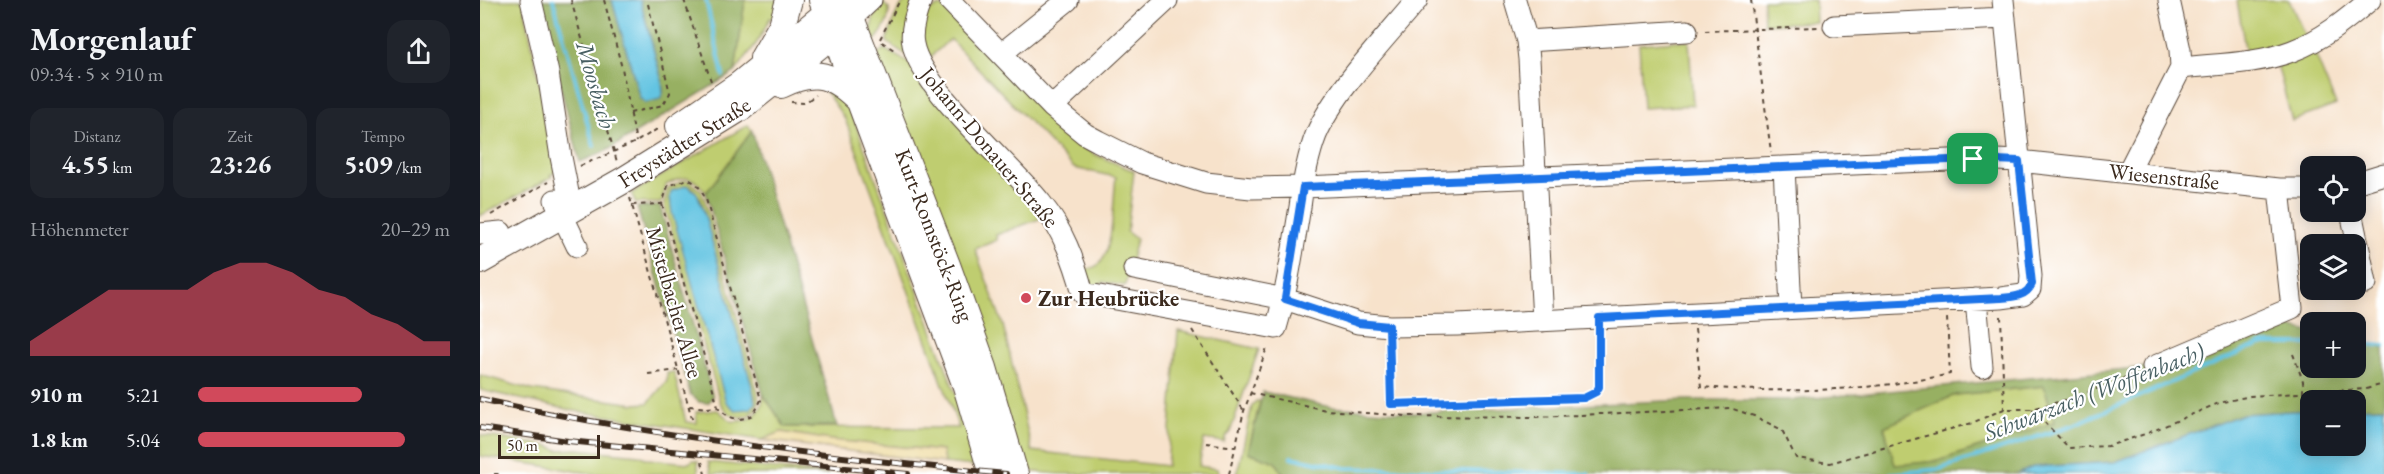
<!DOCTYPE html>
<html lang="de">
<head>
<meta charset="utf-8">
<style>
	:root { --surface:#171b24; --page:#20242c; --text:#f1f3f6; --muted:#9ea1a6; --accent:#d1495b }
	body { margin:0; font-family:"EB Garamond",serif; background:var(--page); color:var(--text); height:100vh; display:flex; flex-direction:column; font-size:22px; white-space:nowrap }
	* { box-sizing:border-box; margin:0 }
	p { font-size:20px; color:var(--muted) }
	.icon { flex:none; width:33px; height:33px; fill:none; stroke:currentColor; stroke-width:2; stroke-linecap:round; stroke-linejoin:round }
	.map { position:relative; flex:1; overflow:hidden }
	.drawer { display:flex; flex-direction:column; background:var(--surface); width:480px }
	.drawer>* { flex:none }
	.fabs { position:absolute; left:1820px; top:156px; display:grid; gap:12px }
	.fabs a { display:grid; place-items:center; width:66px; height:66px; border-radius:12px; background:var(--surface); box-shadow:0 3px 15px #0003; font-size:30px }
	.scale { position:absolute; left:18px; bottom:15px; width:102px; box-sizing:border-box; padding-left:6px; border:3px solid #3b2a1e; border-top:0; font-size:16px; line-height:21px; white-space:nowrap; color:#3b2a1e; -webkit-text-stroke:4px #fff; paint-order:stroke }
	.pin { position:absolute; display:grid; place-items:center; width:51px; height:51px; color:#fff; margin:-26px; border-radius:12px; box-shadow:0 3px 9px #0006 }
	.round { display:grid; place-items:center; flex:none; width:63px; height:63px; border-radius:18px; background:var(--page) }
	.headline { display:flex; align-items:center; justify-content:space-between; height:102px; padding:0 30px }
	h1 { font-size:33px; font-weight:700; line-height:45px }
	.stats { display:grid; grid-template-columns:repeat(3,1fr); gap:9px; height:102px; padding:6px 30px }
	.stats div { display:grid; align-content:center; border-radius:15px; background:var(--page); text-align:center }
	.stats b { font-size:26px; font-weight:700 }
	.stats small { font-size:16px; font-weight:400 }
	.stats p { font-size:16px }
	.chart { height:168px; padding:12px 30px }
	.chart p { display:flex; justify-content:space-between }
	.chart svg { width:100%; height:108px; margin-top:6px; fill:var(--accent); opacity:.7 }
	ul { padding:0 30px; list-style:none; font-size:20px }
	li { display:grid; grid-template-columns:96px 72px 1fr; align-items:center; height:45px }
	li i { height:15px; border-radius:8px; background:var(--accent) }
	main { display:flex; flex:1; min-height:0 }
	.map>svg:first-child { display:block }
</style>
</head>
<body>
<main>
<section class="drawer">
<div class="headline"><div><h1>Morgenlauf</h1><p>09:34 · 5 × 910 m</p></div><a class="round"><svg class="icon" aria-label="share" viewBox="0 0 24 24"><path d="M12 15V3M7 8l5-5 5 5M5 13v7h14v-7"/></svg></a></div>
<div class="stats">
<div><p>Distanz</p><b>4.55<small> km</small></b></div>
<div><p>Zeit</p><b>23:26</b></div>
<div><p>Tempo</p><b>5:09<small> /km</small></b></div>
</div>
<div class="chart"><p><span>Höhenmeter</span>20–29 m</p>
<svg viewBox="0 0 160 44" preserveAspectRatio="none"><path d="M0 44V38L10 31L20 24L30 17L40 17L50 17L60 17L70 10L80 6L90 6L100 10L110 17L120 20L130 27L140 31L150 38L160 38V44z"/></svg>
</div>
<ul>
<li><b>910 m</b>5:21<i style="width:65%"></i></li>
<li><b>1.8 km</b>5:04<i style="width:82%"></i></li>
</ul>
</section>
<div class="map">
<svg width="1904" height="474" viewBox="0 0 1904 474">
	<rect width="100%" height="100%" fill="#fff"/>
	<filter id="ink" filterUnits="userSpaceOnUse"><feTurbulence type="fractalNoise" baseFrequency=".0167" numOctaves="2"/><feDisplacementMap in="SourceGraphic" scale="12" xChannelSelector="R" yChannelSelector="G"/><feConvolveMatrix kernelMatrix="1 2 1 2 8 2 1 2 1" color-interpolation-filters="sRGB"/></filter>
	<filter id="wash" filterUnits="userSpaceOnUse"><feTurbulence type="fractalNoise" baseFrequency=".008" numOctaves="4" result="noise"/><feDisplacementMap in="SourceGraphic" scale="24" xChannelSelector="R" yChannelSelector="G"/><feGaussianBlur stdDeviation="1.35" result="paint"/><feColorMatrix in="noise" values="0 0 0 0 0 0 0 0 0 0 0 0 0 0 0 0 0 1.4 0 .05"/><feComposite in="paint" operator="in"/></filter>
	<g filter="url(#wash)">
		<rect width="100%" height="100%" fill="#f7e2cb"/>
		<path fill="#bfcd6f" stroke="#7d7c46" stroke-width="1.5" fill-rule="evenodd" d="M0 0H43L77 171 70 175 72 177 0 216Z
			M265 0H303L298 19 290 18 278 41 255 72Z
			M432 0 429 57 407 42V39C413 26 415 2 432 0Z
			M1283 0H1335L1336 22 1284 24Z
			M1757 0H1809L1826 38 1766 54Z
			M402 2 409 9C410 20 401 35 393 42 388 27 394 14 402 2Z
			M460 6 467 10 589 137 614 154 654 171 647 232 656 239 645 286 623 282 616 290 608 286 601 270C607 269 614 269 619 264 634 251 633 198 636 177L594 168 470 39 445 62 438 42 447 11Z
			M1209 40 1213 105 1163 108 1159 44Z
			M404 49 433 65 562 218 516 235 517 240 495 249 523 325 552 451 687 466 698 331 779 349 750 432 745 437 744 442 724 439 719 466 737 469 739 474H579L544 471 396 55Z
			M1833 49 1856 105 1812 121 1797 64Z
			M348 88 368 104 503 467 464 463 462 451 351 440 302 432 282 440 95 411 0 390V375L52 390 155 404 168 403 187 381V373L194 372 206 422 217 423 216 412 238 410 251 421C270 423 284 413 283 394L305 427 479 428 365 119 346 92Z
			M268 125 272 131 226 193C214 175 205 174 186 185L181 203H155L152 193Z
			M203 181H210L221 191 225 201 278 393C282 419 251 426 240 402L184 204 188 188ZM207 185 213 188 221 200 275 398 192 213 190 198 191 191Z
			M1564 386 1575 422 1458 461 1415 466 1404 426 1475 395Z
			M776 401H780L768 452 796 462 803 474H757L772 406Z
			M0 435 69 446 78 450 98 449 159 455 168 459 209 463 213 460 218 461V474H115L0 456Z
			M228 462C268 466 308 470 348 474H231Z"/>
		<path fill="#97b062" stroke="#696d40" stroke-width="1.5" fill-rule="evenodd" d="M58 0H132L160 98 180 99 183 92 182 81 160 0H265L255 72 128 150 100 162Z
			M272 131 357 426 305 427 283 394 226 193Z
			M180 206 233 397 228 403 219 402 210 394 157 207Z
			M1797 324 1830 332V368H1875V342L1904 348V407L1875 408V400H1830V410L1763 414 1635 462 1553 467 1538 474H803L796 462 768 452 783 392 851 407 932 413 1206 400H1313L1690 365ZM1564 386 1575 422 1458 461 1415 465 1404 427 1475 395Z"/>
		<path fill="#eeda9e" stroke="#94825e" stroke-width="1.5" d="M301 432 351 440 462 451 464 463 282 440Z"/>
		<path fill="#64c4e2" stroke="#507780" stroke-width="1.5" d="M132 0H160L182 81 183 92 180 99 166 103 160 98Z
			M207 185 217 193 223 208 273 390 275 403 270 409 255 410 246 402 192 213 190 198 191 191Z
			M1904 407V474H1538L1553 467 1635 462 1763 414 1830 410V446H1875V408Z"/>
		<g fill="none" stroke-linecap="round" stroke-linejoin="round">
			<path stroke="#64c4e2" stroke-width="4" d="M73 0 114 146
				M226 0 243 75
				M1875 343 1904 346
				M811 457 866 468 1108 474
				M1410 474 1460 469 1593 425 1780 344H1830"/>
		</g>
	</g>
	<g filter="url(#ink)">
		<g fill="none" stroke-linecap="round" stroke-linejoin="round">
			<defs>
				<path id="minor" d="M51 0 68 73 81 157 88 192
					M441 0C436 13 430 30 433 44 441 89 531 164 561 203 583 230 594 260 603 293L796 328C808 288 813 247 820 207 823 183 827 158 836 135 855 90 905 39 937 0
					M469 0 572 107 605 134 618 141 662 163 726 183 771 188 823 187 1493 159 1539 161 1799 189H1830
					M1035 0 1047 41 1049 59 1063 321
					M371 19 391 0
					M1354 26 1525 18
					M1047 41 1207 31
					M521 54 588 0
					M1701 68C1737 64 1778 64 1812 51 1842 40 1866 20 1890 0
					M572 107 687 0
					M1304 167 1311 308
					M1648 172 1701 68 1700 50 1689 0
					M1875 183 1904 174
					M75 200 97 246
					M1871 212 1886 283
					M0 234 21 232
					M654 269 805 299 878 323 909 326 977 325 1521 298 1543 295 1550 289 1551 276 1523 0
					M1496 299 1502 367
					M1673 367 1812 308 1799 189"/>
				<path id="major" d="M342 0 486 386 512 474
					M364 0 467 265 504 368 535 474
					M283 58 302 25 309 0
					M301 85C336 68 353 74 380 101
					M199 126 259 85 358 4
					M0 261 144 180 262 107 367 23"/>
			</defs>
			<use href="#minor" stroke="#574638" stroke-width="23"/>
			<use href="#major" stroke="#574638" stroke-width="28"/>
			<path stroke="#574638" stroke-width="2" stroke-dasharray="4.5 4.5" stroke-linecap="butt" d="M91 0 137 162
				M124 0 142 68 156 142
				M204 0 231 81
				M1271 0 1291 152
				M1225 31 1339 27
				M400 39 420 0
				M402 42 417 52
				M311 102 324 103 336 95
				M150 113 183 105 190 93 167 0
				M100 166 156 142 179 128
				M150 198 213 422
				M182 204 238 407
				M152 205 182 204 188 186 208 179 217 184 226 199 281 400 274 414C259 423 249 419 238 407L227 408 209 406
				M11 215 68 182
				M1521 316 1524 409
				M1215 329 1221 387C1304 393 1388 392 1470 374L1467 318
				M712 330 764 411
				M910 344 911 404 1094 399 1111 396 1119 387V336
				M1813 354 1823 381V393
				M168 374 198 370
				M770 393 846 410 927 416 1056 417 1250 408 1274 416 1302 430 1316 458 1350 463 1492 423 1524 409H1552L1593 398 1658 373
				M1552 409 1589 448 1628 446 1668 433 1739 403 1770 396 1886 389 1904 384
				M726 443 755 447
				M222 462 225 474
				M14 474H20
				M749 474 764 411 788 345"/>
			<use href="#minor" stroke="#fff" stroke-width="21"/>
			<use href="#major" stroke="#fff" stroke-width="26"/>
			<defs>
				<path id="rail" d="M0 399C173 437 349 457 526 474
					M0 428 88 441 428 474"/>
			</defs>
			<use href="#rail" stroke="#3b2a1e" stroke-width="6"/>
			<use href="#rail" stroke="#fff" stroke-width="4" stroke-dasharray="11" stroke-linecap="butt"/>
		</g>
	</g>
	<g fill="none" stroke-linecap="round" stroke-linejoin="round" filter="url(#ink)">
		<defs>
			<path id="route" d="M1493 159 1539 161 1552 284C1546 297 1533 297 1521 298L1119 318V387L1116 392 1104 398 911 404 909 326 878 323 805 299 823 187Z"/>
		</defs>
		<use href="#route" stroke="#fff" stroke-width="12"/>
		<use href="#route" stroke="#1a73e8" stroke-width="8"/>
	</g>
	<circle fill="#d1495b" stroke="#fff" stroke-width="2" cx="546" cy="298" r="6"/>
	<g text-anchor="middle" stroke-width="4.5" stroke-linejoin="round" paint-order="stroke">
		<g font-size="22" fill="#3b2a1e" stroke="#fff">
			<text transform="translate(204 142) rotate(-32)" y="8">Freystädter Straße</text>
			<text transform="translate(510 147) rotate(50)" y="8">Johann-Donauer-Straße</text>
			<text transform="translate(1684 176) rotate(6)" y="8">Wiesenstraße</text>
			<text transform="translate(455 235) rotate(69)" y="8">Kurt-Romstöck-Ring</text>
			<text transform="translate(195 302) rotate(74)" y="8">Mistelbacher Allee</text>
		</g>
		<g font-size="22" font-weight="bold" fill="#3b2a1e" stroke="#fff" text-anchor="start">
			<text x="558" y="306">Zur Heubrücke</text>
		</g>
		<g font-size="24" font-style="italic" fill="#496063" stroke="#fff">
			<text transform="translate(116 85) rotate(74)" y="8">Moosbach</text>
			<text transform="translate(1614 392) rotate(-21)" y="8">Schwarzach (Woffenbach)</text>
		</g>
	</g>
</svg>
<div class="fabs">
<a><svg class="icon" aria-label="locate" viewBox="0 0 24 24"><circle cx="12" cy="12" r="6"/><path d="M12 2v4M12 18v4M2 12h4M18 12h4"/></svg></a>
<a><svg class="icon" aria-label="layers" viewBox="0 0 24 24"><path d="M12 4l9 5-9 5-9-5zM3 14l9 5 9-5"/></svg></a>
<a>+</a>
<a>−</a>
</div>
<div class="scale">50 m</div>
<div class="pin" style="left:1493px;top:159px;background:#1e9e55"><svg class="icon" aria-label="arrive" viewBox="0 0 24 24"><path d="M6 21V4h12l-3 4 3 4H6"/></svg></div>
</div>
</main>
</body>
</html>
